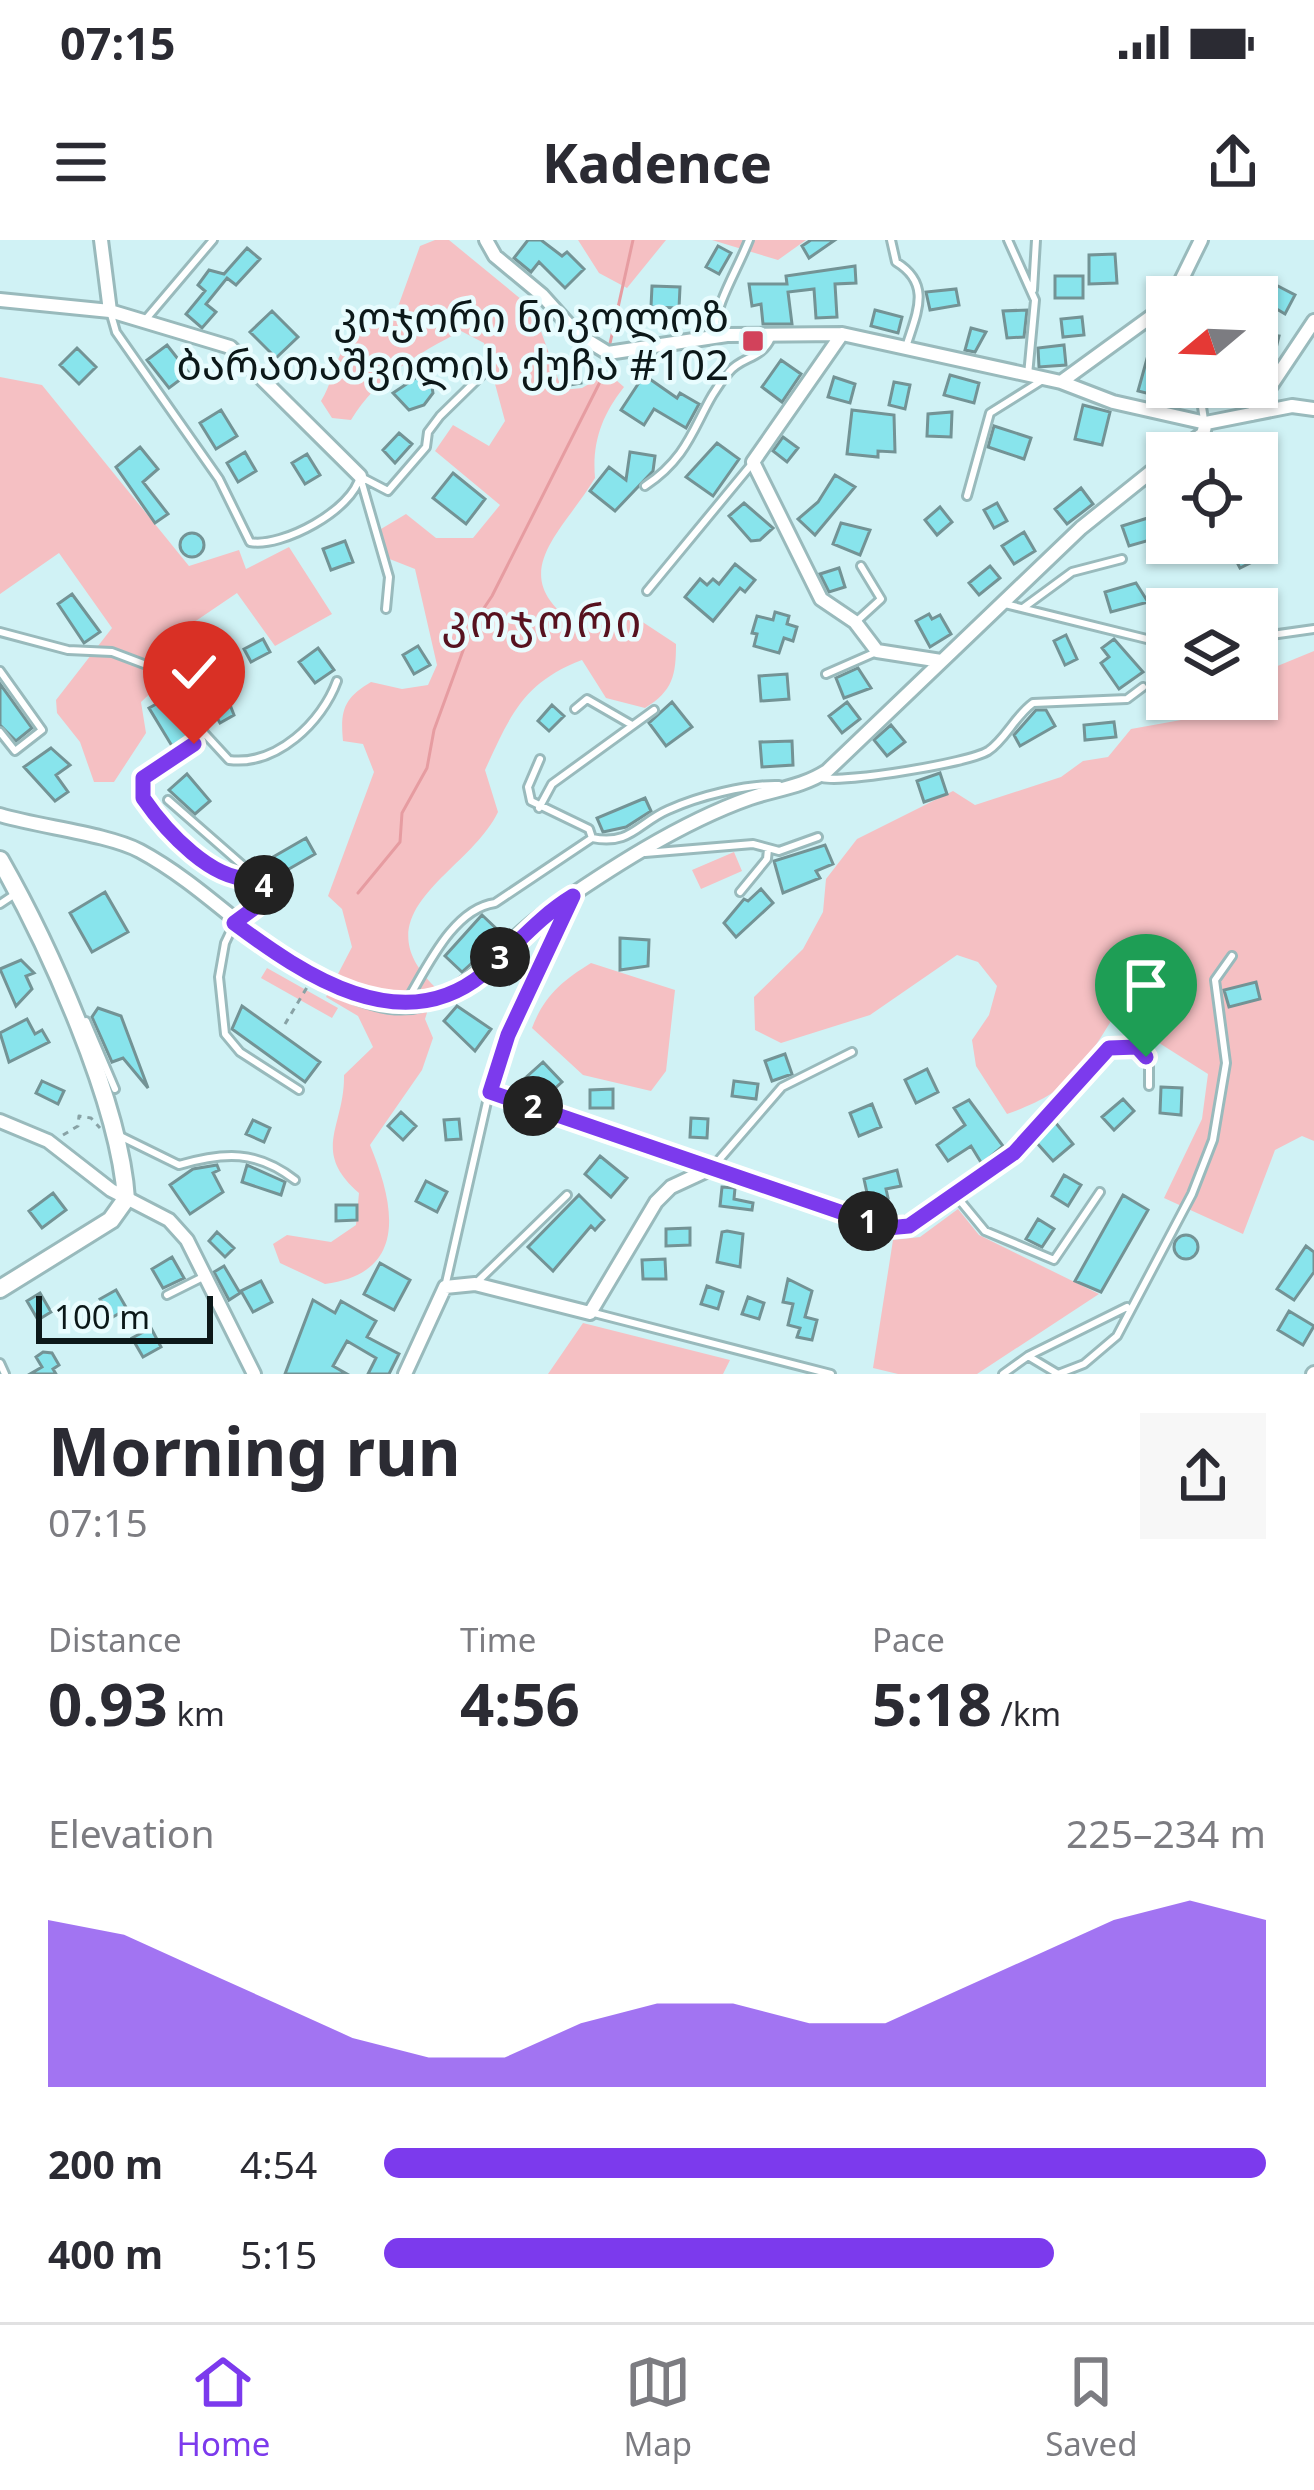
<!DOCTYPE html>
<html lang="en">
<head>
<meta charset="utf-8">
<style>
	:root { --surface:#fff; --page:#f7f7f7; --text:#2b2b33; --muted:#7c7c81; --line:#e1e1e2; --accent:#7c3aed }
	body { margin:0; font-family:"Noto Sans","Noto Sans Georgian",sans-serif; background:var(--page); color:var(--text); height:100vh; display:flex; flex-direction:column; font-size:45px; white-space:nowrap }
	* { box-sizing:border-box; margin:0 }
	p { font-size:39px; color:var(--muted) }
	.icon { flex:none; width:66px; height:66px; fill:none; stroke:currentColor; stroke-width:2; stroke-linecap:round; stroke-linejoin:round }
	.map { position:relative; height:1134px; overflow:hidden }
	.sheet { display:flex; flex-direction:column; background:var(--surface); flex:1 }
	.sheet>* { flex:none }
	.needle { width:78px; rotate:251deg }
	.tools { position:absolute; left:1146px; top:36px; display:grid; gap:24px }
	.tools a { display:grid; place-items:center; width:132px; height:132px; border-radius:0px; background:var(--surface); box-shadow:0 3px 9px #0004; font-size:60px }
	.scale { position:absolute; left:36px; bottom:30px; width:177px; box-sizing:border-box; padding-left:12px; border:6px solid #0c1819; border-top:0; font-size:33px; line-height:42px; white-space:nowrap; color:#0c1819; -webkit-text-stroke:9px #e8fcfe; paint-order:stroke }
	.pin { position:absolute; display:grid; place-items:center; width:102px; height:102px; color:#fff; margin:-123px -51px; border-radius:50% 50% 50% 0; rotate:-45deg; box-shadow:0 0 12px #0007 }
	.pin .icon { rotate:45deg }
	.km { position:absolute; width:60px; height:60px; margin:-30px; border-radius:50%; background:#222; color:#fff; font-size:33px; line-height:60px; text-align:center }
	.round { display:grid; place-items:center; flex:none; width:126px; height:126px; border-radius:0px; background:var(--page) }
	.overview { display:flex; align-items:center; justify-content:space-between; height:204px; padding:0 48px }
	h1 { font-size:66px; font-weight:700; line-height:90px }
	.metrics { display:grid; grid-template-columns:repeat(3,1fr); gap:18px; height:204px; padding:12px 48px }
	.metrics div { display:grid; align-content:center }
	.metrics b { font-size:60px; font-weight:700 }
	.metrics small { font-size:33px; font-weight:400 }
	.metrics p { font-size:33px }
	.chart { height:336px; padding:24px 48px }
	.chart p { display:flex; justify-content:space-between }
	.chart svg { width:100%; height:216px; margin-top:12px; fill:var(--accent); opacity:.7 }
	ul { padding:0 48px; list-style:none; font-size:39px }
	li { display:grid; grid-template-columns:192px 144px 1fr; align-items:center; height:90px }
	li i { height:30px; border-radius:15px; background:var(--accent) }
	.status { display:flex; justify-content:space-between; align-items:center; height:84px; padding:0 60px; background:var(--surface); direction:ltr }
	.status svg { height:33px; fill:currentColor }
	header { display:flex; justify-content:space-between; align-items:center; height:156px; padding:0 48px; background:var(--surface); font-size:54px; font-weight:700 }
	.dock { display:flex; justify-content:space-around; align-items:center; height:168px; border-top:3px solid var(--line); background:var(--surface); font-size:33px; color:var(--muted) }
	.dock a { display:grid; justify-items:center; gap:6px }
	.dock .current { color:var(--accent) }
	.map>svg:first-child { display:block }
</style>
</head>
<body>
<div class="status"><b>07:15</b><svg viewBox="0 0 49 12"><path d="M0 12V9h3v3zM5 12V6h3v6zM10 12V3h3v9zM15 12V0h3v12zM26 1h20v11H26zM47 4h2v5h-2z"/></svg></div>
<header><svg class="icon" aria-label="menu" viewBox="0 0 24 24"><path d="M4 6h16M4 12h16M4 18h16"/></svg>Kadence<svg class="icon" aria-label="share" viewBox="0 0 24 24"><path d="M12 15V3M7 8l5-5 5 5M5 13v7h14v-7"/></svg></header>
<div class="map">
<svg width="1314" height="1134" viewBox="0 0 1314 1134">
	<rect width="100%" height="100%" fill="#d0f2f5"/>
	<path fill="#f5c0c3" d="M435 0H449L533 69 562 150 582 148 608 133 624 147C602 175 592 202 595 238 560 296 500 337 583 389L635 377 676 404C676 435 673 451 645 468L606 458 582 420C524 442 510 475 485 530L498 572C469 633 358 671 435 747L425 779 433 798 422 830 370 905C394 963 410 1033 325 1044L280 1023 273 1004 287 995 331 1002 356 985 359 953C310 910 345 887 344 835L373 807 358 776 326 757 352 707 342 669 328 656 374 532 363 504 343 501C340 470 344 458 371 442L402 449 428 445 437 425 415 329 387 318 381 289 406 274 436 298H473L500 265 435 211 453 185 489 206 505 181 484 103 461 91C416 115 378 136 351 180L332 178 321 161C331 145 332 131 340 115 348 96 377 84 395 75L420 6Z
		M578 0H666L627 48 599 33Z
		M712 0H806L778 20Z
		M0 137 42 145 189 326 239 310 246 329 289 307 332 374 275 406 237 353 156 408 144 433 154 450 141 462 146 493 114 542H94L80 502 57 473 56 460 112 388 59 313 0 354Z
		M1314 411V901L1302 896 1275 910 1243 994 1164 958 1202 879 1208 834 1115 775C1081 828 1073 851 1007 874L976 826 972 800 989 775 997 746 978 722 957 715 870 775 781 803 755 790 754 757 803 709 823 672 826 639 857 599 953 551 975 565 1061 537 1083 521 1108 517 1131 489 1181 480 1188 459H1257V418L1275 427Z
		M734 612 742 631 701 649 692 630Z
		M591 723 675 750 666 831 651 851 583 835 532 788C544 756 562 741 591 723Z
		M267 728 338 768 332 778 261 738Z
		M958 969 979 995 1099 1054 977 1134H898L873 1128 893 1000 920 997Z
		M583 1083 730 1120 723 1134H548Z"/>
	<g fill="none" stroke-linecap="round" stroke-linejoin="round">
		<path stroke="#e69ca1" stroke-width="3" d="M609 108 633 0
			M358 653 400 602 402 573 427 528 434 490 472 386 492 356 602 138 606 118"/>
	</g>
	<path fill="#88e4ec" stroke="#739395" stroke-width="3" d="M528 0H541L562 16 567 12 584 29 565 48 539 22 531 32 514 18Z
		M811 0H835L809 18 802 6Z
		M718 6 731 13 719 34 706 27Z
		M247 8 260 19 236 45 227 38 206 64 216 72 202 88 186 74 205 51 198 45 209 30 224 34Z
		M1115 14 1117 43 1089 44V15Z
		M855 26 856 43 835 44 837 77 816 78 814 49 788 52 792 84H763L761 64 752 66 749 44H787L786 36Z
		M1055 36H1083V58H1055Z
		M1274 44 1295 55 1285 74 1257 57H1241L1242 47 1271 49Z
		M652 46 680 47 679 68 651 67Z
		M956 49 959 65 930 70 926 52Z
		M875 70 902 77 898 93 871 86Z
		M1027 70 1024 97 1007 98 1003 71Z
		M272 71 298 97 276 118 250 92Z
		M1082 77 1084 95 1063 97 1061 79Z
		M971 88 986 92 975 112 965 110Z
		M1257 93 1279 96 1272 125 1257 123Z
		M167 105 189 133 169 148 147 120Z
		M1064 105 1066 125 1039 127 1038 108Z
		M77 108 96 127 79 144 60 125Z
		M1148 115 1167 120V147H1186L1182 162 1138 151Z
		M781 120 801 134 782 162 762 147Z
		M578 123 581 143 564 146 561 126Z
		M429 129 433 153 424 165 409 170 393 153Z
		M644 135 677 158 680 153 699 164 686 188 654 169 644 185 621 170Z
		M950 135 979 143 974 163 944 155Z
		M834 137 855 144 850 163 828 157Z
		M894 142 910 145 905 169 889 165Z
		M1083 165 1110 172 1102 205 1075 199Z
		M221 170 237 196 216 209 200 183Z
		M852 170 894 175 895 212 878 211V217L847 214Z
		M952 172 951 197 927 196 928 174Z
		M994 186 1031 198 1024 219 988 207Z
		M399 193 412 204 395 223 383 210Z
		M783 197 798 208 787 222 773 211Z
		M717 203 739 219 713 256 686 237Z
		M140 207 158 229 143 242 168 274 155 283 116 227Z
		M245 212 256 231 238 242 227 223Z
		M630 212 655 216 653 231 615 271 590 251 609 227 626 240Z
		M307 214 320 235 305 244 292 223Z
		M453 233 485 259 466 284 433 258Z
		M835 235 855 247 815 295 798 279 818 262Z
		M1081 248 1093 264 1067 284 1055 269Z
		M744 263 773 288 760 300 751 301 729 276Z
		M997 263 1007 281 994 288 984 270Z
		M940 267 952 282 937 295 925 280Z
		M1151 277 1157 298 1129 306 1122 286Z
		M841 283 870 290 860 315 833 304Z
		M1024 292 1035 311 1014 324 1002 306Z
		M180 305a12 12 0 1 1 24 0a12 12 0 1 1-24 0Z
		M345 301 353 322 331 330 323 309Z
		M1242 303H1249L1258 319 1240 328 1230 309Z
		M735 324 755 340 745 352 740 348 713 381 685 357 700 339 707 345 713 339 719 344Z
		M990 326 1000 338 979 355 969 343Z
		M839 328 845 347 829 352 820 334Z
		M1136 343 1148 362 1111 372 1105 352Z
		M72 354 100 392 84 403 58 364Z
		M775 372 789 376 787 384 797 387 793 401 784 398 779 413 754 406 757 394 752 393 757 376 773 380Z
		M929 374 932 379 940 375 951 394 930 407 916 381Z
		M1066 395 1077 419 1065 425 1054 401Z
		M263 399 270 412 251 422 244 409Z
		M1114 399 1143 432 1119 449 1101 423 1109 417 1102 408Z
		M418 406 430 425 414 434 403 415Z
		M189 408 196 419 207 413 213 422 208 425 227 457 234 475 220 483 211 467 201 473 163 423Z
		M318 408 334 430 315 443 299 422Z
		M858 428 871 448 844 458 836 438Z
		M787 434 789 459 761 461 759 436Z
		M0 444 32 488 16 501 0 485Z
		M171 456 195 492 172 506 149 468Z
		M672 462 692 487 666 506 649 483Z
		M847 462 860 479 842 493 829 476Z
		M552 465 564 476 549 491 538 481Z
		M1036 470H1046L1055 486 1020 506 1014 495Z
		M1114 482 1116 497 1085 500 1084 485Z
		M891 485 905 502 887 516 874 500Z
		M792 501 793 525 762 527 760 502Z
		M51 508 70 525 56 535 68 552 55 561 24 527Z
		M940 533 947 554 924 562 917 541Z
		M187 534 210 561 195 574 169 550Z
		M645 558 651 571 626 587 603 592 597 578Z
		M306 598 315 614 282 633 273 617Z
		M825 605 833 624 816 631 820 638 783 653 774 621Z
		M761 649 773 663 736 697 724 683 744 659 748 661Z
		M105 652 128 692 92 712 70 673Z
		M482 675 503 695 462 732 445 716Z
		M620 698 649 700 648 726 620 730Z
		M21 720 34 733 26 736 32 749 16 766 0 729Z
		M1256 742 1260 759 1229 767 1224 750Z
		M242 766 320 822 305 842 232 789Z
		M457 766 491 789 475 811 444 781Z
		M98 768 121 776 148 848 123 818 112 822 92 777Z
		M27 779 35 794 42 790 49 802 9 822 0 793Z
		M785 814 792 834 772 841 765 821Z
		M543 822 562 842 542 860 523 840Z
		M927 829 938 852 916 863 905 840Z
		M42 841 64 851 58 864 36 853Z
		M734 841 758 844 756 859 732 856Z
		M1161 847 1182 848 1181 875 1160 873Z
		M613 849V868H590V850Z
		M1123 859 1134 871 1114 890 1102 877Z
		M969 860 1003 906 982 924 971 906 948 921 937 905 965 885 954 868Z
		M872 864 881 887 859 896 850 873Z
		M401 872 416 886 403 900 388 886Z
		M691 878 708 879 707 898 690 897Z
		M459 879 461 899 446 900 444 880Z
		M253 880 270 888 264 902 246 894Z
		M1055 882 1073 904 1053 921 1036 902Z
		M600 916 627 938 611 957 585 934Z
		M217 925 219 930 213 933 223 952 190 974 170 945 193 929Z
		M247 925 285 942 281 955 242 942Z
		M897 930 901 946 886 949 888 958 869 962 864 939Z
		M1064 935 1081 945 1068 966 1052 956Z
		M426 941 447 952 437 972 416 961Z
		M722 947 735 948 734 959 753 963 752 970 720 966Z
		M53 953 66 970 42 988 29 971Z
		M579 955 604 980 595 990 591 986 553 1031 528 1007Z
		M1123 955 1148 970 1101 1052 1075 1041Z
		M336 965H357V980L336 981Z
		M1038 979 1054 989 1042 1007 1026 999Z
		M690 988V1005L666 1006V989Z
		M727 991 743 994 740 1027 717 1022 722 992Z
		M217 992 234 1008 225 1017 209 1001Z
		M1174 1007a12 12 0 1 1 24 0a12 12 0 1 1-24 0Z
		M1306 1006 1314 1012V1032L1294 1060 1277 1049Z
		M172 1017 184 1038 163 1048 152 1029Z
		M665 1019 666 1039H643L642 1020Z
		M380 1023 410 1040 394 1070 364 1054Z
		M224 1026 240 1053 229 1060 214 1032Z
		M788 1039 812 1051 805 1077 817 1080 812 1100 797 1097 800 1088 788 1085 793 1064 783 1062Z
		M261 1041 272 1062 253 1072 241 1051Z
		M707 1046 723 1052 718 1069 701 1064Z
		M116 1050 127 1069 111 1078 100 1059Z
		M40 1053 51 1072 38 1080 27 1061Z
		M748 1057 764 1063 759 1079 742 1074Z
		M313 1060 335 1073 341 1061 376 1081 367 1097 399 1114 389 1134H368L376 1118 347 1101 333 1126 347 1134H285Z
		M1289 1071 1314 1086 1303 1105 1278 1090Z
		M151 1088 161 1107 143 1117 132 1098Z
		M43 1112 52 1113 59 1125 53 1129 56 1134H30L42 1127 36 1117Z"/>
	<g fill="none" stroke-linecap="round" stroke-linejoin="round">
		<defs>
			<path id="service" d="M891 0 896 22C932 44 917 72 906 107
				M1008 0 1035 60 1028 135
				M1033 50 1036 0
				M110 71 116 92 219 239 250 302C282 308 353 270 360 236
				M146 79 213 0
				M713 96C717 60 736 33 749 0
				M1199 147 1204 180
				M363 238 388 251 426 207 428 192 440 176 489 128
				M361 240 389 337 386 369
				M645 246C697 212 695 171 729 132 742 116 761 120 771 98
				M967 256 990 173 1041 141
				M647 351 751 225
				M1005 364 1167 404
				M1023 368 1072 332 1122 319
				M858 380 881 359 861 326
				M0 392 68 410 112 412 165 432 205 494 229 520C277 526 322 482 337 441
				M1257 397 1314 389
				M0 431 42 490 15 511 0 492
				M826 434 874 413
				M575 469 587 459 632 485
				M205 494 143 538V558C165 590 214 645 256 637L264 645 257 666 234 684 225 703 219 737 225 794 240 812 299 850
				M822 538C845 543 968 523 988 511 1005 500 1015 476 1033 463L1127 459 1143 447
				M168 560 256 637
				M539 568 552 544 654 470
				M592 598C630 606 638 583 668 570 699 556 746 544 779 545
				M645 613 753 604 779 611 818 597
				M740 652 767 619 768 609
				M0 664 15 654
				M405 764C426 730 452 669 495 663L592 598 589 589 531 561 528 547 540 519
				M86 781 115 849
				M489 852 712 928 782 847 852 812
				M1030 893 1109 808 1137 807 1149 826V846
				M122 897 179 925C224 912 257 910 295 940
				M957 957 985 991 1054 1020 1100 952
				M475 1044 567 955
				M445 1047 494 831 572 659
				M167 1055 205 1036
				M594 1073 831 1134
				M1028 1116 1127 1067
				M0 1123 5 1134
				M1003 1134 1028 1116 1058 1134 1084 1124 1117 1096 1192 954 1213 900 1226 823 1215 740 1232 716"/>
			<path id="minor" d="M101 0 110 71
				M486 0 495 16 542 55 577 94 608 113 727 95 842 94 1061 142 1113 162 1206 183 1292 166 1314 169
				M1173 57 1201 0
				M0 60 110 71 230 107 360 236
				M842 94 753 222 821 359 855 382 877 411 941 421
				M1061 142 1167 65
				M1252 174 1314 81
				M1175 213 1203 194 1206 183
				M0 575C40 587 108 594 140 611 222 655 282 738 376 763 451 784 493 709 544 674 606 631 679 583 750 558 777 549 802 547 827 531L1081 288 1167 219
				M0 881 48 901 111 950 169 980 187 1000 254 1134
				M405 1134 445 1047 475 1044 590 1073 656 962 671 947 712 928 888 988C925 985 1003 926 1028 896
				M1313 1134 1314 1133"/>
			<path id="secondary" d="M0 620C48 704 120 863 126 959L111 980 0 1049"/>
		</defs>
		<use href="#service" stroke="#99babc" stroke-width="12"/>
		<use href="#minor" stroke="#99babc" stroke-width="18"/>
		<use href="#secondary" stroke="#99babc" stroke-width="22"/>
		<path stroke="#88a2a5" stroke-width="3" stroke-dasharray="6 6" stroke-linecap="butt" d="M285 784 309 744
			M63 895 78 886 79 876 91 878 100 888"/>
		<use href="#service" stroke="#fff" stroke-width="6"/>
		<use href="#minor" stroke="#fff" stroke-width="12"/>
		<use href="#secondary" stroke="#fff" stroke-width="16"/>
	</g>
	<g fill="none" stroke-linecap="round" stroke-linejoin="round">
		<defs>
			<path id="route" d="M194 504 143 538V558C165 590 214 645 256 638L264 645 257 666 234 683C304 735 401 801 483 734 514 708 537 678 573 656L508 795 490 852 887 988 909 986 1014 913 1109 808 1137 807 1146 817"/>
		</defs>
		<use href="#route" stroke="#fff" stroke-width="24"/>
		<use href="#route" stroke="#7c3aed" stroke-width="15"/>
	</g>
	<rect fill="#d2425b" stroke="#e8fcfe" stroke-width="4.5" x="741" y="89" width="24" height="24" rx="6"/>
	<g text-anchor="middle" stroke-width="9" stroke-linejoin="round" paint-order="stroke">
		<g font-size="42" fill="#0c1819" stroke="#e8fcfe" text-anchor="end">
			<text x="729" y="92">კოჯორი ნიკოლოზ<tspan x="729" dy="48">ბარათაშვილის ქუჩა #102</tspan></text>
		</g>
		<g font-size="45" letter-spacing="3" fill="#57121f" stroke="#e8fcfe">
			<text x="543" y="397">კოჯორი</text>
		</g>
	</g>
</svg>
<div class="tools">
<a><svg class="needle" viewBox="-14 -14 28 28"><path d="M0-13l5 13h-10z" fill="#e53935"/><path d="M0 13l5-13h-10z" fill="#7c7c81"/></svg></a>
<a><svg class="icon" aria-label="locate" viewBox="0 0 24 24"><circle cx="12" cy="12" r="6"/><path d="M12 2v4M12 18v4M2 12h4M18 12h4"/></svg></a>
<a><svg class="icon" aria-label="layers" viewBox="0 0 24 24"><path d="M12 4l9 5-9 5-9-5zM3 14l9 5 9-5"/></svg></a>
</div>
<div class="scale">100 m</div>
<div class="pin" style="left:1146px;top:817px;background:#1e9e55"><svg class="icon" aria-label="arrive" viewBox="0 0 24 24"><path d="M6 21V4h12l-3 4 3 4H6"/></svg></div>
<div class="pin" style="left:194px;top:504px;background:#d93025"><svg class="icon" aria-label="check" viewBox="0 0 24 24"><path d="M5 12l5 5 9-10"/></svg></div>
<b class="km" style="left:868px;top:981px">1</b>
<b class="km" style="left:533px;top:866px">2</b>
<b class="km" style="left:500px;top:717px">3</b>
<b class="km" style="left:264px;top:645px">4</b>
</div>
<section class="sheet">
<div class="overview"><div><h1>Morning run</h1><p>07:15</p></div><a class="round"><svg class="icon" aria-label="share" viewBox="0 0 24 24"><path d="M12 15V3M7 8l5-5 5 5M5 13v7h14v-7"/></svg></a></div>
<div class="metrics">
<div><p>Distance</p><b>0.93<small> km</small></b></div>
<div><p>Time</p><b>4:56</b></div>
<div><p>Pace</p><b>5:18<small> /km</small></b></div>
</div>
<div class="chart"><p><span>Elevation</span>225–234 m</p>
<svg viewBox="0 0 160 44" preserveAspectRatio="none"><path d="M0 44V10L10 13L20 20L30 27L40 34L50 38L60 38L70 31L80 27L90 27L100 31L110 31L120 24L130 17L140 10L150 6L160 10V44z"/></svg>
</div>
<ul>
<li><b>200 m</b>4:54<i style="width:100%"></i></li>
<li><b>400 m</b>5:15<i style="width:76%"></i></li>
</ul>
</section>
<nav class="dock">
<a class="current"><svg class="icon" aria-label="home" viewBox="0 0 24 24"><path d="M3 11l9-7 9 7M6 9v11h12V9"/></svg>Home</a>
<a><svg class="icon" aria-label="map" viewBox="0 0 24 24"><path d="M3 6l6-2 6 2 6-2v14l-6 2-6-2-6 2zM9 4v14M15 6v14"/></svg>Map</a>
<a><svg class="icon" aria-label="saved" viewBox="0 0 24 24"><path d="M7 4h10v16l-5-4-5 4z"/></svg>Saved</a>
</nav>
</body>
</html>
